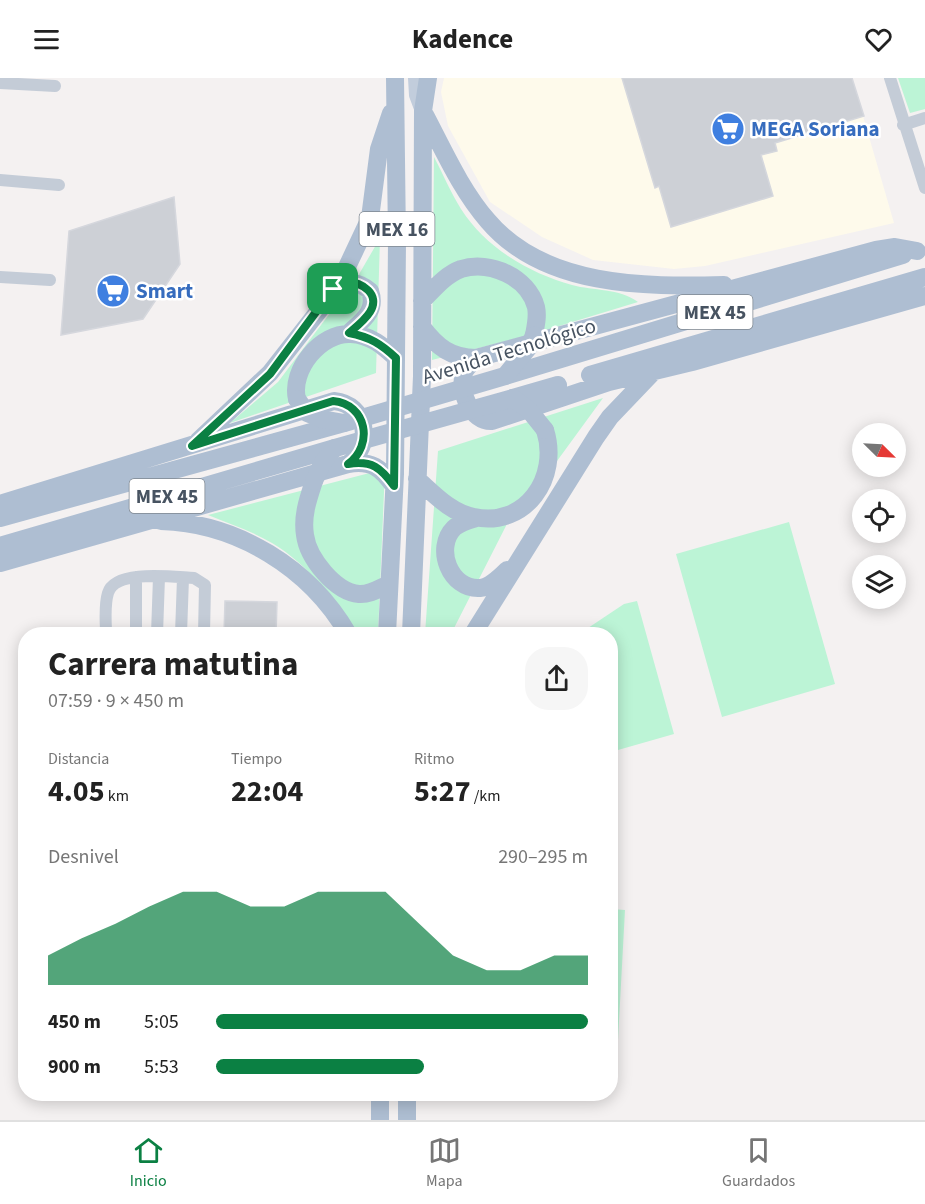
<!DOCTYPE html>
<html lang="es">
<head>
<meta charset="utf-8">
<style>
	:root { --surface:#fff; --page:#f6f6f6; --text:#222; --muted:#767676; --line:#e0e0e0; --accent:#0b8043 }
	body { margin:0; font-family:"Source Sans 3",sans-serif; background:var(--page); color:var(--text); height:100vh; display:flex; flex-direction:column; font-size:22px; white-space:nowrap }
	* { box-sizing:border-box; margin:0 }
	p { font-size:20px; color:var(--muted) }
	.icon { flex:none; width:33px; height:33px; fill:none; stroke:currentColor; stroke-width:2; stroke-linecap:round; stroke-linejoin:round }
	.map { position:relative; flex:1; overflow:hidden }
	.side { position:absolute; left:18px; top:549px; width:600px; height:474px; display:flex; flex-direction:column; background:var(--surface); border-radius:24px; box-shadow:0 3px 15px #0003 }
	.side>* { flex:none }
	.needle { width:39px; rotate:114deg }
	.tools { position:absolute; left:852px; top:345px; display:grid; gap:12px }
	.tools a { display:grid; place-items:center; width:54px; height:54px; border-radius:50%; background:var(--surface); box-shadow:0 3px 15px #0003; font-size:30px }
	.pin { position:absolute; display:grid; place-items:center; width:51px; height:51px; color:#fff; margin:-26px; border-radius:12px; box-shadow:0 3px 9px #0006 }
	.round { display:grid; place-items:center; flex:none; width:63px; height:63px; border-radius:24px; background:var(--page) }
	.overview { display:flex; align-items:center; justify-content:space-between; height:102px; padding:0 30px }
	h1 { font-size:33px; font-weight:700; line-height:45px }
	.metrics { display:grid; grid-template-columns:repeat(3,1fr); gap:9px; height:102px; padding:6px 30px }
	.metrics div { display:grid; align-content:center }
	.metrics b { font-size:30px; font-weight:700 }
	.metrics small { font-size:16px; font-weight:400 }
	.metrics p { font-size:16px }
	.chart { height:168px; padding:12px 30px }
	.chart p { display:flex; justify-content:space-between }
	.chart svg { width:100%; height:108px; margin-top:6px; fill:var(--accent); opacity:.7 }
	ul { padding:0 30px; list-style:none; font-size:20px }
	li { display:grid; grid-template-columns:96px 72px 1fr; align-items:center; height:45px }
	li i { height:15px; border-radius:8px; background:var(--accent) }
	header { display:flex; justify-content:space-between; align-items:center; height:78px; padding:0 30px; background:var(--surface); font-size:27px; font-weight:700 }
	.menu { display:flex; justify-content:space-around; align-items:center; height:84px; border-top:2px solid var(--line); background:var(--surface); font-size:16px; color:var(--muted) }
	.menu a { display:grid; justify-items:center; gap:3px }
	.menu .current { color:var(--accent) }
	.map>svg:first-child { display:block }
</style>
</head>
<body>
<header><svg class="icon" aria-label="menu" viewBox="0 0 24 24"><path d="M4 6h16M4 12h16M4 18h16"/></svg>Kadence<svg class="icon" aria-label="heart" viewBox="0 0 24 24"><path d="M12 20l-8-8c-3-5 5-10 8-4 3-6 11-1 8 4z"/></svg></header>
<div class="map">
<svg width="925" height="1042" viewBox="0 0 925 1042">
	<rect width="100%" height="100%" fill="#f4f1f1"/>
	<path fill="#fefaeb" d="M444 0H852L894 145 705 188 674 191 593 182 542 159 490 124 448 48 441 14Z"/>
	<path fill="#bcf4d6" d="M898 0H925V31L910 35Z
		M434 79C443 96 451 115 461 131 486 170 529 195 572 207 594 213 619 210 638 224L533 256 432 282Z
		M380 160 376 295 230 345 278 304 358 198Z
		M603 320 549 394 509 442 451 556H425L438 373Z
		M385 391 378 556H358C334 522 309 487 272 465 252 453 229 446 208 437Z
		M789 444 835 606 722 639 676 476Z
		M637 523 674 656 611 674 610 556H579L624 526Z
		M611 831 625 832 616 999H610Z"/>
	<path fill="#cdd0d6" stroke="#d5d7dd" stroke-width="1.5" d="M622 0H852L864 38 775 65 777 73 761 77 773 118 671 149 659 108 655 110Z
		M174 119 180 186 143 241 61 257 69 153Z
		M225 523 277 524 276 556H224Z"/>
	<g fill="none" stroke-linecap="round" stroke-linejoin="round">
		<path stroke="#c4ccd7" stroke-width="12" d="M890 0 925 110
			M0 5 55 8
			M903 47 925 40
			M0 102 59 107
			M0 199 50 202
			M106 556C106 543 104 528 108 515 115 491 173 499 194 500L205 507 204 556
			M136 556V499
			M157 556 159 499
			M181 556 183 500"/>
		<path stroke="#c2cddc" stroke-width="16" d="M416 0 417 17 423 33"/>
		<path stroke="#aebed2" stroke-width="18" d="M425 37C444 73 461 112 488 143 544 209 644 209 724 207
			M917 173 895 169 876 172 476 280C472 285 466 289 464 295 458 313 471 344 492 343L609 304 692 284 925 218
			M333 211C348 203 357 202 370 213 377 233 363 242 349 255
			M422 223C434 211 445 197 461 191 490 182 528 199 536 229 538 238 536 247 534 257
			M422 249C437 269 451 280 476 280
			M590 297 925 199
			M505 298 903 177
			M513 320 558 307
			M297 321C290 292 321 254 351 256 371 257 383 268 396 280
			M198 363 270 295 321 230 347 189 370 140 379 71 391 35
			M348 386C372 382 381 390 394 408
			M417 401C434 416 451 435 474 439 526 450 560 399 545 352
			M314 403C308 421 302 438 305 457 308 480 335 514 359 516 369 517 380 510 389 506
			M0 426 334 323C367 326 374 367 348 386L0 485
			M0 440 344 345
			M476 440C469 442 459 445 454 450 434 470 450 512 480 510 490 509 500 499 507 492
			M161 443C237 445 310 490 348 556
			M0 468 335 370
			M387 556 395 396 397 163 395 0
			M411 556 422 298 423 33 428 0
			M473 556 596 359 610 339 653 294
			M380 1042V1016
			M407 1042V1016"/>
		<path stroke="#aebed2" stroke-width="18" d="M297 321 307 335 322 341 344 345 369 338 505 298 529 269 534 257
			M314 403 323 384 335 370 513 320 529 332 545 352"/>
	</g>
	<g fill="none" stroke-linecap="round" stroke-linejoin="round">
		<defs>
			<path id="route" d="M346 204C362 204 381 216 370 234 365 242 356 249 349 255 370 259 381 266 396 280L394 408C381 390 372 382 348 386 374 367 367 326 333 323L192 368 270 296 333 211Z"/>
		</defs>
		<use href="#route" stroke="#fff" stroke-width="12"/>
		<use href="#route" stroke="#0b8043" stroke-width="8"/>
	</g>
	<defs>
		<symbol id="supermarket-disc" viewBox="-11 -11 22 22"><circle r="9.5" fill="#3f7fe0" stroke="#fff"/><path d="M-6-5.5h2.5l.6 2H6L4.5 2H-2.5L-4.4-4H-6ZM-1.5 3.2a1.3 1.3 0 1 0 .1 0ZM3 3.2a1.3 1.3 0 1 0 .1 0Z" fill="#fff"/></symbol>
	</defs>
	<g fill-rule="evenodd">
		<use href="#supermarket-disc" x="709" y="32" width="38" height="38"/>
		<use href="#supermarket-disc" x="94" y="194" width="38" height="38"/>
	</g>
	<g text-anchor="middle" stroke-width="5" stroke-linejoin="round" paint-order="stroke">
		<g fill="#fff" stroke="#7e8790" stroke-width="1.5">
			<rect x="359.5" y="134" width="75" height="34" rx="4.5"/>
			<rect x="677.5" y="217" width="75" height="34" rx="4.5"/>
			<rect x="129.5" y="401" width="75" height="34" rx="4.5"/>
		</g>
		<g font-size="20" font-weight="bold" fill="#475361">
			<text x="397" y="158">MEX 16</text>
			<text x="715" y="241">MEX 45</text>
			<text x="167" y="425">MEX 45</text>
		</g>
		<g font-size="21" font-weight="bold" fill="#366cbe" stroke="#fff" text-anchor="start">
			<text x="751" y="58">MEGA Soriana</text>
			<text x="136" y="220">Smart</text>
		</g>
		<g font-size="21" fill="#475361" stroke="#fff">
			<text transform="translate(509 273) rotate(-17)" y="7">Avenida Tecnológico</text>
		</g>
	</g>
</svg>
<div class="tools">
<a><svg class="needle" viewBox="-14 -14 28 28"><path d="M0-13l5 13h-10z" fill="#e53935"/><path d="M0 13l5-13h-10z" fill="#767676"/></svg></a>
<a><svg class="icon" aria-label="locate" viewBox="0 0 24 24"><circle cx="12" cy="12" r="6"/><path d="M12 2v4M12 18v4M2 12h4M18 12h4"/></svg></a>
<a><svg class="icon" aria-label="layers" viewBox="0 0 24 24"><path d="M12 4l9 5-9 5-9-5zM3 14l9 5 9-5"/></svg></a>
</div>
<div class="pin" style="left:333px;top:211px;background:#1e9e55"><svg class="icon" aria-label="arrive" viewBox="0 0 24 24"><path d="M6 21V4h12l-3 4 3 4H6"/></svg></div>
<section class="side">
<div class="overview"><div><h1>Carrera matutina</h1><p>07:59 · 9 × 450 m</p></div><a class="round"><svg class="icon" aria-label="share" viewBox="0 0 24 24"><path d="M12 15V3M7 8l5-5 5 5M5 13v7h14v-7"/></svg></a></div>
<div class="metrics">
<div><p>Distancia</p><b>4.05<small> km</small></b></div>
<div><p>Tiempo</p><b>22:04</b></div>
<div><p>Ritmo</p><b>5:27<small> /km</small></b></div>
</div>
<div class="chart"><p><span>Desnivel</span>290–295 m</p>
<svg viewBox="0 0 160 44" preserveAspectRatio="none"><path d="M0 44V32L10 25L20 19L30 12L40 6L50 6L60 12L70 12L80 6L90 6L100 6L110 19L120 32L130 38L140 38L150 32L160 32V44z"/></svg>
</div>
<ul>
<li><b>450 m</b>5:05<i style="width:100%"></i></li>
<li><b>900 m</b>5:53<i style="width:56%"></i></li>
</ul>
</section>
</div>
<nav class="menu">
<a class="current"><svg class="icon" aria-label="home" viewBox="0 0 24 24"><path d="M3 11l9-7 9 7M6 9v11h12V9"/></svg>Inicio</a>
<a><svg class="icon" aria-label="map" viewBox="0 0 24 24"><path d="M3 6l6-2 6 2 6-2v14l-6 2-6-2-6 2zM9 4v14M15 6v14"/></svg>Mapa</a>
<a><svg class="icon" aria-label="saved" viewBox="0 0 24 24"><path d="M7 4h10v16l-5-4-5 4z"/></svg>Guardados</a>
</nav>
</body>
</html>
